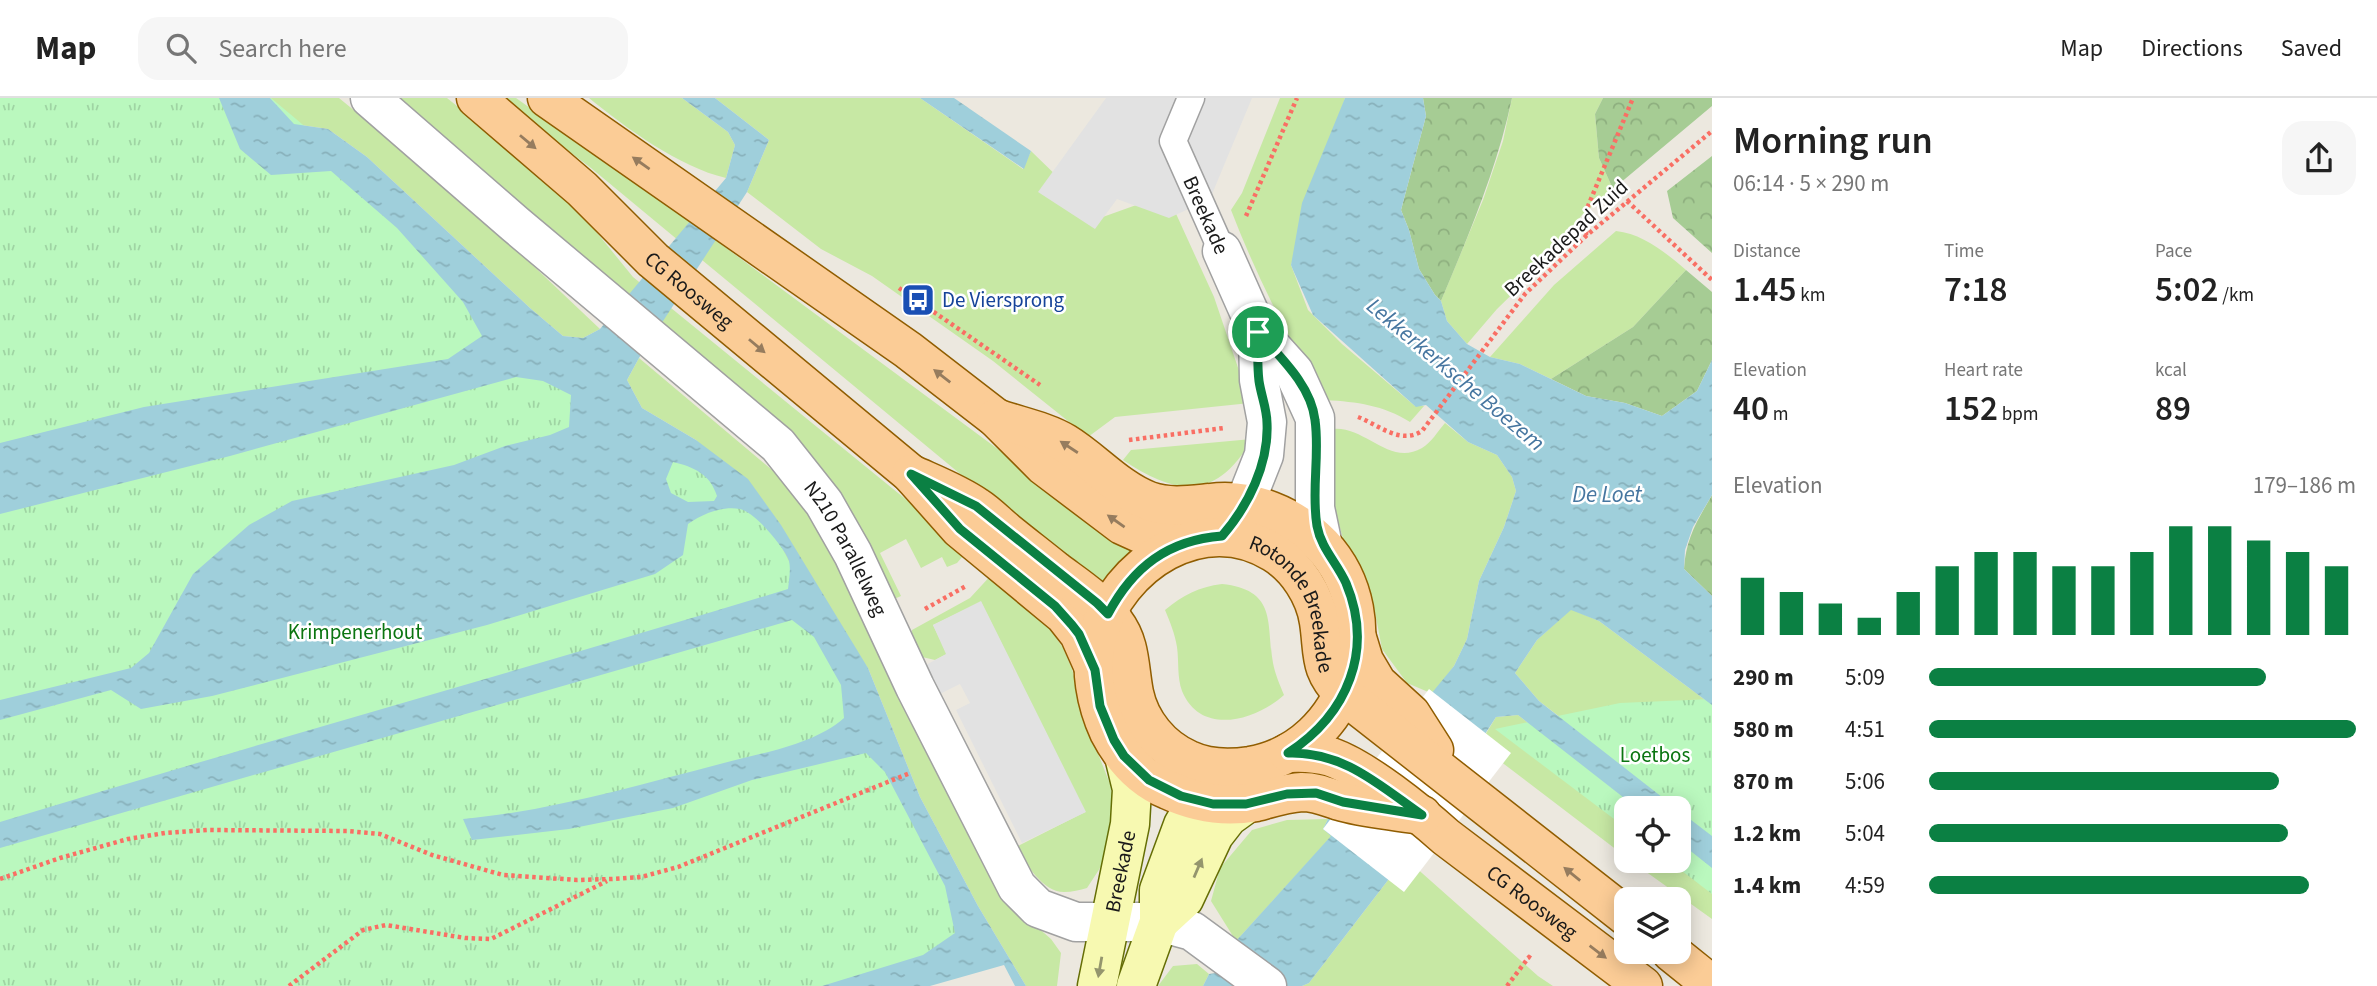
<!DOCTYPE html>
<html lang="en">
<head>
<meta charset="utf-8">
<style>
	:root { --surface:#fff; --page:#f6f6f6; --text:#222; --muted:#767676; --line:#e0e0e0; --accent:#0b8043 }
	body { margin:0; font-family:"Source Sans 3",sans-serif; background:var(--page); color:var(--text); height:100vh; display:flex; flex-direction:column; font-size:26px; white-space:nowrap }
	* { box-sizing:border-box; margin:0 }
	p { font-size:23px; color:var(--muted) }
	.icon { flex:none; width:38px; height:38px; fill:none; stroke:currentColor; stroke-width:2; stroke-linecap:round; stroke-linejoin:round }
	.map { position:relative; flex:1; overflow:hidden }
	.side { display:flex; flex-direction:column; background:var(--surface); width:665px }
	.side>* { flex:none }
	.controls { position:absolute; left:1614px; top:698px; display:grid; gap:14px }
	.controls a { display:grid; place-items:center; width:77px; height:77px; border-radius:14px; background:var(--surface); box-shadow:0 4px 18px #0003; font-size:35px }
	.pin { position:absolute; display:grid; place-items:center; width:60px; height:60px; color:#fff; margin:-30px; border:4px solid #fff; border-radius:50%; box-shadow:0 2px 7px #0007 }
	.round { display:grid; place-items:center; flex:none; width:74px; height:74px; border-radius:21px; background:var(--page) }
	.headline { display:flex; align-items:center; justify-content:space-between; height:119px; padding:0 21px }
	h1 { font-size:38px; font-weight:600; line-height:52px }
	.stats { display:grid; grid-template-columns:repeat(3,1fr); gap:10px; height:119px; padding:7px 21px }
	.stats div { display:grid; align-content:center }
	.stats b { font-size:35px; font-weight:600 }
	.stats small { font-size:19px; font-weight:400 }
	.stats p { font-size:19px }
	.chart { height:196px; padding:14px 21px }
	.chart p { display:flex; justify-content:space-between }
	.chart svg { width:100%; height:126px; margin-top:7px; stroke:var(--accent); stroke-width:6 }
	ul { padding:0 21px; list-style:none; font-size:23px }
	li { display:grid; grid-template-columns:112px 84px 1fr; align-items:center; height:52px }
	li i { height:18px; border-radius:9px; background:var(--accent) }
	header { display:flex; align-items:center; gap:42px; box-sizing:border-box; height:98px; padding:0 35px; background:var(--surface); border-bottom:2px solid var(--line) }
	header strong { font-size:33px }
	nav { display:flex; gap:38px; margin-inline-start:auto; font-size:24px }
	.search { width:490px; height:63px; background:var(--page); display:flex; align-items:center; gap:18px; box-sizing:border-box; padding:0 24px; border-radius:21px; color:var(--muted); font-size:26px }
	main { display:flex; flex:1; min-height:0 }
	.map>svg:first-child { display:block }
</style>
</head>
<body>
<header>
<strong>Map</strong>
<div class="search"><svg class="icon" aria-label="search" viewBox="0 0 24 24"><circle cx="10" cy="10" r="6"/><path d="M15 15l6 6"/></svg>Search here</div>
<nav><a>Map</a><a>Directions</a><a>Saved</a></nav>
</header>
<main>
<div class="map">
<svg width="1712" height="888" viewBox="0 0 1712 888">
	<defs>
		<pattern id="forest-crowns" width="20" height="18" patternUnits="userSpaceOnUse" patternTransform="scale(1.75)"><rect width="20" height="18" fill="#a6cc94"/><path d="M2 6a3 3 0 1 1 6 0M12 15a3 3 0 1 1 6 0" fill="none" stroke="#8eaf7f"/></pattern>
		<pattern id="park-tufts" width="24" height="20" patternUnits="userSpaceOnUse" patternTransform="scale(1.75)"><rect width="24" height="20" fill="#baf8be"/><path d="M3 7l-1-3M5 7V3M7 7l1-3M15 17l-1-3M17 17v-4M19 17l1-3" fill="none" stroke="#9fd4a3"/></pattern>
		<pattern id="water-ripples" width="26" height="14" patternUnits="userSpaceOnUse" patternTransform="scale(1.75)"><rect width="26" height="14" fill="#9fcfdb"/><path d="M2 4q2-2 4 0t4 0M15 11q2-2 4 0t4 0" fill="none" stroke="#88b1bb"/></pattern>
	</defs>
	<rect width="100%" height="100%" fill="#ece8df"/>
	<path fill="#c7e8a4" d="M270 0H339L468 106 600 231 583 240 563 238 530 210 367 59 328 31 294 26Z
		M399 0H447L563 93 633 179 968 452 957 465 947 469 942 459 921 470 906 441 880 455 901 498 892 502C868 447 849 403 808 356Z
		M499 0H516L710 138 1133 451 1099 491 591 70Z
		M589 0H682L728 34 735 47 726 80C679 69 626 30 589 0Z
		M715 0H920L1023 71 1031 53 1100 120 1167 96 1214 199 1250 305 1115 319 1088 339 993 263 872 178 821 151 747 94 769 42Z
		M1280 0H1345L1291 167 1308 212 1342 246 1415 308H1424L1410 324C1383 307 1357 304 1326 302 1288 241 1257 179 1231 112L1242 95Z
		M1512 0H1603L1595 16 1599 60 1613 91 1582 117 1532 177 1497 211 1467 246 1447 223 1441 203 1483 102 1503 43Z
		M1616 133C1643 136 1665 154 1686 172L1633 229 1551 281 1520 266 1490 259 1554 187Z
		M639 260 791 388 829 442 910 620 993 781 1020 814 1051 841 1061 855 1057 888H1026L978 808 920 699 868 570 696 342 642 310 627 282Z
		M1445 325 1468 344 1497 357 1512 379 1516 393 1504 429 1479 483 1467 541 1454 568 1433 596 1407 585 1382 551 1375 514 1366 486 1343 441 1332 400V331C1365 327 1389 369 1422 350 1431 345 1438 333 1445 325Z
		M1252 341C1217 402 1178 399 1123 362L1131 352Z
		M994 474 1047 526 1063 550 1072 571 1088 630 1110 686 1114 708 1104 764 1087 790C1080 792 1072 794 1064 794 1042 794 1026 765 1016 749L1085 714 981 504 933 527 947 556 935 562 922 559 912 543V532L970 500Z
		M1222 486C1278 492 1266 526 1273 565 1275 576 1280 587 1284 597 1256 622 1201 639 1182 593 1177 579 1179 564 1177 549 1175 536 1170 524 1165 512 1183 497 1199 489 1222 486Z
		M1571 511 1599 523 1712 607 1678 710 1539 603 1515 575 1537 542Z
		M1518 617 1637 710H1626V759L1479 647 1496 619Z
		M1328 721 1323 731 1332 738 1236 843 1211 803 1220 770 1252 732 1287 722Z
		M1405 760 1538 878 1553 888H1302L1309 885Z
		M1631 763H1678L1712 770V821Z
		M1197 866 1209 876 1203 888H1158L1173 868Z"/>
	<path fill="url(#forest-crowns)" d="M1423 0H1512C1497 71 1469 136 1441 203L1435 197 1419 171 1409 132 1401 112 1426 18Z
		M1603 0H1712V8L1613 91 1599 60 1595 16Z
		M1712 58V155L1673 120 1667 93Z
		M1686 172 1712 194V262L1697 293 1662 318 1625 305 1586 298 1551 281 1633 229Z
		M1712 397V498L1684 471C1686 440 1697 423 1712 397Z"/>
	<path fill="url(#park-tufts)" d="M0 0H271L763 413 990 853 873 888H0Z
		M1712 601V796L1669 763H1678V710H1626V730L1495 631 1620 605Z"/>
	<path fill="#e2e2e2" d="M1106 0H1252L1210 101 1169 120 1117 101 1095 131 1038 94Z
		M981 503 1086 714 1022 745 956 612 970 605 960 586 940 596 926 567 946 556 933 527Z"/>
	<path fill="url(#water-ripples)" fill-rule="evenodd" d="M219 0H270L294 26 328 31 367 59 530 210 563 238 583 240 600 231 726 80 735 47 728 34 682 0H715L769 42 747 94 639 260 627 282 642 310 696 342 748 381 781 427 868 570 920 699 978 808 1026 888H1015L1004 867 930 888H822L923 857 955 835 945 788 885 674 866 655 752 682 673 710 569 731 472 742 463 721C550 713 635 688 720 666 760 655 812 648 844 620L841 587 814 539 792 522 0 750V724C262 644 526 571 788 491 789 483 791 471 789 463 784 449 755 414 740 411 721 408 703 416 688 426L683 457 655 476 487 527 212 598 141 611 111 592 0 622V602L131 570 149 555 193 476 249 427 292 403 454 367 505 348 550 337 569 329 571 297 543 283 516 279 230 358 0 416V345L144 309 448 261 482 238 463 204 397 130 331 73 271 77 240 51ZM673 364C694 369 710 376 717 398L714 403 688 404 671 395 666 381Z
		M920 0H954L1031 53 1024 71Z
		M1345 0H1423L1426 18 1401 112 1409 132 1419 171 1435 197 1441 203 1447 223 1467 246 1490 259 1520 266 1586 298 1625 305 1662 318 1697 293 1712 262V397L1693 429 1685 452 1684 471 1712 498V607L1599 523 1571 512 1537 542 1515 575 1539 603 1676 710H1637L1518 617 1496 619 1405 760 1309 885 1302 888H1203L1209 876 1223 874 1236 843 1331 738 1323 731 1328 721 1454 568 1467 541 1479 483 1504 429 1516 393 1512 379 1497 357 1468 344 1426 307 1416 309 1313 217 1293 172 1291 167 1302 105Z
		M1678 712 1712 738V770L1678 743Z"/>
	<path fill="#fff" d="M1429 591 1511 655 1404 794 1323 731Z"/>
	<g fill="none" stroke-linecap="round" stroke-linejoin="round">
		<defs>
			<path id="lane" d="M1191 0 1173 43 1222 153"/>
			<g id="street">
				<path id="s1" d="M370 0 515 126 778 347 824 405 853 456 915 589 1017 789 1038 810 1076 824H1159L1192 833 1267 888"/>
				<path d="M1222 153 1258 234 1294 274 1315 320V410L1323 448"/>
				<path d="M1245 405 1264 357 1267 324 1259 282 1258 234"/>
			</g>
			<g id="secondary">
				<path d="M1159 824 1184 801 1214 737 1228 719 1246 706"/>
				<path id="s2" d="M1097 888 1130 726 1132 691 1124 658"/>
				<path d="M1136 888 1159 824V792L1183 727 1197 703"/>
			</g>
			<g id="primary">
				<path id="s3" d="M476 0 582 91 653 162 911 376 960 431 1064 517 1079 536 1095 572"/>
				<path d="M547 0 908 252 996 320 1044 368 1122 427 1155 442 1180 445"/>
				<path d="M911 376C933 386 957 395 977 409 988 416 997 426 1007 434 1023 447 1040 460 1056 473 1076 488 1100 503 1115 525 1131 546 1129 570 1134 595 1140 624 1161 650 1189 662 1208 671 1229 671 1250 668 1350 651 1391 521 1322 447 1293 417 1252 400 1210 405 1189 407 1169 410 1149 403 1117 391 1093 362 1065 345 1045 333 1018 328 996 320"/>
				<path d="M1357 540 1364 563 1377 585 1411 616 1434 652"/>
				<path id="s4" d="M1288 655C1303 654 1317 655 1331 659 1365 671 1418 714 1446 739L1643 888"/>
				<path id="s5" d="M1422 717C1396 713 1369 711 1343 704 1329 700 1318 694 1302 694 1286 695 1271 700 1256 704 1225 710 1196 705 1168 692 1141 681 1122 659 1109 634 1096 606 1089 570 1097 540 1117 466 1203 410 1274 455 1297 469 1315 497 1319 524 1324 557 1318 570 1344 597L1626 818"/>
				<path d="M1671 854 1712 887"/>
			</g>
		</defs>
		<use href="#lane" stroke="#a1a1a1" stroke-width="29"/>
		<use href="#street" stroke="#a1a1a1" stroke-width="41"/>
		<use href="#secondary" stroke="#656e05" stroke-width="41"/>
		<use href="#primary" stroke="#905d01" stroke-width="41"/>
		<path stroke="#f96f64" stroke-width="4.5" stroke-dasharray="3.5 3.5" stroke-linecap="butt" d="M1627 103 1712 182
			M1246 118 1297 0
			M1586 137 1588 108 1633 0
			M899 190 1040 287
			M1358 319C1379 327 1400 347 1422 333L1525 196 1586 138 1712 33
			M1129 342 1224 330
			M925 511 966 488
			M0 781 60 760 128 741 165 735 208 732 347 733 380 736 432 757 503 777 577 782 611 781 641 779 678 769 910 675
			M289 888 363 832 386 827 465 840 491 841 607 783
			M1507 888 1529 859 1533 862"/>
		<use href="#lane" stroke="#fff" stroke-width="26"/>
		<use href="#street" stroke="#fff" stroke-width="38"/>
		<use href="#secondary" stroke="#f7f9b1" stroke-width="38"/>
		<use href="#primary" stroke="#fbcc96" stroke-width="38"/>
	</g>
	<defs><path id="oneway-solid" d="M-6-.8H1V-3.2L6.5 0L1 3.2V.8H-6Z" transform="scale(1.75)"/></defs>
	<g fill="#967c5e">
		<use href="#oneway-solid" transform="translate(528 44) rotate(40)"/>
		<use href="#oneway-solid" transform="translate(641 65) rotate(-145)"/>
		<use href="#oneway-solid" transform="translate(757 248) rotate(40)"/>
		<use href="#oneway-solid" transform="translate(942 278) rotate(-142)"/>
		<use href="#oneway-solid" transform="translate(1069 349) rotate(-147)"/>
		<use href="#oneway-solid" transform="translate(1116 423) rotate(-145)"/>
		<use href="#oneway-solid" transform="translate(1572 776) rotate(-141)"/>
		<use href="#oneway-solid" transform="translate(1598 854) rotate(37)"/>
	</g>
	<g fill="#94956d">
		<use href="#oneway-solid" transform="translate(1198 770) rotate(-67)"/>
		<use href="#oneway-solid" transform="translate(1100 869) rotate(100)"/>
	</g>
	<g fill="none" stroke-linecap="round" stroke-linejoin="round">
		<defs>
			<path id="route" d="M1258 234C1280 259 1311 287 1315 322 1320 357 1311 393 1317 428 1321 450 1337 465 1346 485 1374 552 1348 616 1288 655 1343 653 1379 687 1422 717L1343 704 1316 695 1287 696 1246 706H1213L1181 698 1149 682 1124 658 1114 642 1100 608 1095 572 1079 536 1072 527 1055 508 960 431 911 376 976 408 1097 505 1108 516C1133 469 1168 442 1222 438 1248 408 1269 366 1267 325 1267 311 1261 297 1259 283 1257 267 1258 250 1258 234Z"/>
		</defs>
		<use href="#route" stroke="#fff" stroke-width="14"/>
		<use href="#route" stroke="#0b8043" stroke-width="9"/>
	</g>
	<defs>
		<symbol id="bus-square" viewBox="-11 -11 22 22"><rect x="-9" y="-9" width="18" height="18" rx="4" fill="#1a4fb4" stroke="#fff"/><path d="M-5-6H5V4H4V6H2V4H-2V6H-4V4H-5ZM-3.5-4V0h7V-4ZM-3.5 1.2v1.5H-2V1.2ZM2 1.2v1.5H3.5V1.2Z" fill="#fff"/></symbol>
	</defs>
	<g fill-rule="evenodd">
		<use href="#bus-square" x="899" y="183" width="38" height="38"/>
	</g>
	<g text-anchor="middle" stroke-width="5" stroke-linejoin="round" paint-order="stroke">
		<g font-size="21" fill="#1a1a1a" stroke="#fff">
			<text transform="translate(1206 117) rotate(66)" y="7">Breekade</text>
			<text transform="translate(1566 140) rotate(-43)" y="7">Breekadepad Zuid</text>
			<text dy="7" stroke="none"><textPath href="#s3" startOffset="287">CG Roosweg</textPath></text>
			<text dy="7" stroke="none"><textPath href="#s1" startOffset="660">N210 Parallelweg</textPath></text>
			<text dy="7" stroke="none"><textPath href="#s5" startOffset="723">Rotonde Breekade</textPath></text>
			<text dy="7" stroke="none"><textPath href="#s2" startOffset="117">Breekade</textPath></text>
			<text dy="7" stroke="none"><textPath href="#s4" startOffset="292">CG Roosweg</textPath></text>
		</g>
		<g font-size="21" fill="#164399" stroke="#fff" text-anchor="start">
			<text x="942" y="209">De Viersprong</text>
		</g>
		<g font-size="21" fill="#0b7511" stroke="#fff">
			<text x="355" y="541">Krimpenerhout</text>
			<text x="1655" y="664">Loetbos</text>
		</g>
		<g font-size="23" font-style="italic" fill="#4676a0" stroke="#fff">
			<text transform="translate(1456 276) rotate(40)" y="8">Lekkerkerksche Boezem</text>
			<text x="1607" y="404">De Loet</text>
		</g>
	</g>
</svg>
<div class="controls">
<a><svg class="icon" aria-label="locate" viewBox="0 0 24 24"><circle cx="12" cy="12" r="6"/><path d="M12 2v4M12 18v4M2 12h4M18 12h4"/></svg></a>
<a><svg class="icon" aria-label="layers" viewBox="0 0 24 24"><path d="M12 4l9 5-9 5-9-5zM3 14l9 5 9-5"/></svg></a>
</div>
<div class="pin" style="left:1258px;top:234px;background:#1e9e55"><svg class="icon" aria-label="arrive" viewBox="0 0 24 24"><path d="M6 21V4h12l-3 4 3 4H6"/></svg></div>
</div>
<section class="side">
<div class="headline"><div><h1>Morning run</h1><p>06:14 · 5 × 290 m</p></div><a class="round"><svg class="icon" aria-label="share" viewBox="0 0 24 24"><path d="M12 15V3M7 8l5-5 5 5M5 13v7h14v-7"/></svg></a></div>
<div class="stats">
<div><p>Distance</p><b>1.45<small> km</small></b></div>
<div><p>Time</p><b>7:18</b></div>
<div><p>Pace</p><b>5:02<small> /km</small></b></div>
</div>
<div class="stats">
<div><p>Elevation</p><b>40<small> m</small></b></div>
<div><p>Heart rate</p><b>152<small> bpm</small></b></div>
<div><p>kcal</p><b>89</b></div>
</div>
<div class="chart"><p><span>Elevation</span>179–186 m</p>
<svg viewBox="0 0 160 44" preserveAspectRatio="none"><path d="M5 44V24M15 44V29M25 44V33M35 44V38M45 44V29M55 44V20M65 44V15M75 44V15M85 44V20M95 44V20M105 44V15M115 44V6M125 44V6M135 44V11M145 44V15M155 44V20"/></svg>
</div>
<ul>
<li><b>290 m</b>5:09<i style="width:79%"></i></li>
<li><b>580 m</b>4:51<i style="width:100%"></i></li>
<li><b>870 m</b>5:06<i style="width:82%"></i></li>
<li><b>1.2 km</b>5:04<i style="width:84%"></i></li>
<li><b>1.4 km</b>4:59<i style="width:89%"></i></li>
</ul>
</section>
</main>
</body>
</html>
